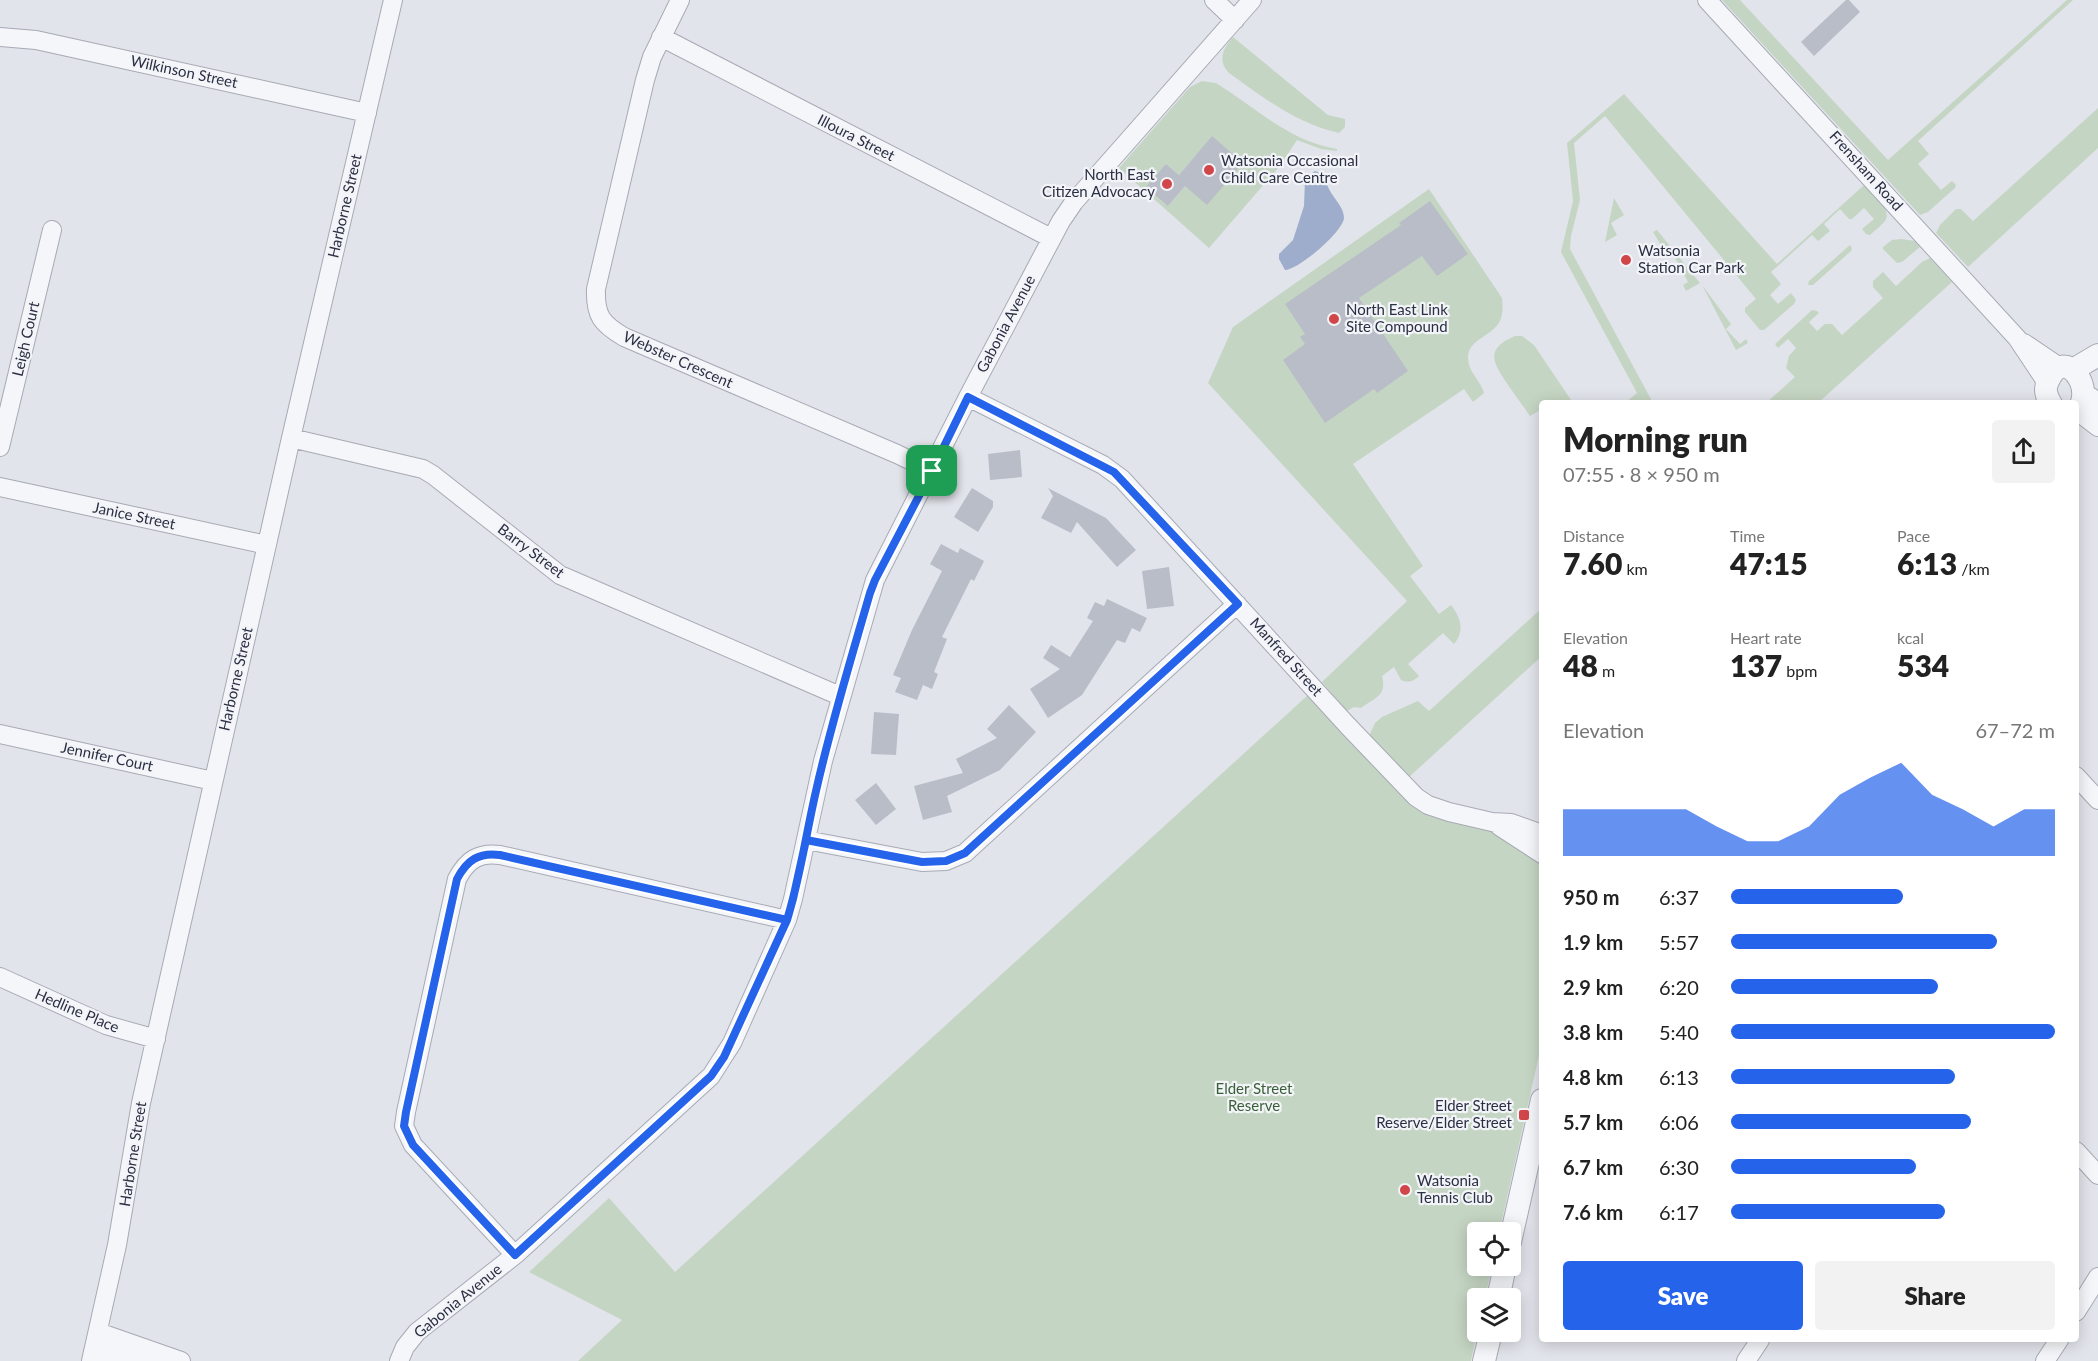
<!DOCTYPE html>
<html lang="en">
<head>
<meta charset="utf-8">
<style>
	:root { --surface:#fff; --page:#f2f2f2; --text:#222; --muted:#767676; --accent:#2563eb }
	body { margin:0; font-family:Lato,sans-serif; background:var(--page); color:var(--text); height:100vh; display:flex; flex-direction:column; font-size:22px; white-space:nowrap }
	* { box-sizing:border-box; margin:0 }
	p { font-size:20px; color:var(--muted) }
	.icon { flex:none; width:33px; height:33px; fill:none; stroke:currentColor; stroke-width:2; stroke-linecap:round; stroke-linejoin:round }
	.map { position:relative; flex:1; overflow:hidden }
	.sheet { position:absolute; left:1539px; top:400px; width:540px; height:942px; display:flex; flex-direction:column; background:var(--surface); border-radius:6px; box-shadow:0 3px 15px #0003 }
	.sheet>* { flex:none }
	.fabs { position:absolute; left:1467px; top:1222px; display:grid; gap:12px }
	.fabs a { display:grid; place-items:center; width:54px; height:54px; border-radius:6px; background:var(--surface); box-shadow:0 3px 15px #0003; font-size:30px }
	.pin { position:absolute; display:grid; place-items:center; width:51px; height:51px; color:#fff; margin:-26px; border-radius:12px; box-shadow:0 3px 9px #0006 }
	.round { display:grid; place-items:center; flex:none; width:63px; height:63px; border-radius:6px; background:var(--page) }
	.head { display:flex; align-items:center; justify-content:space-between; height:102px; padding:0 24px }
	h1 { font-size:33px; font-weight:800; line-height:45px }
	.stats { display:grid; grid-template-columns:repeat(3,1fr); gap:9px; height:102px; padding:6px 24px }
	.stats div { display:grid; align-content:center }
	.stats b { font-size:30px; font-weight:800 }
	.stats small { font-size:16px; font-weight:400 }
	.stats p { font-size:16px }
	.chart { height:168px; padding:12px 24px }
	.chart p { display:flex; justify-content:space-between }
	.chart svg { width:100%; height:108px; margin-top:6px; fill:var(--accent); opacity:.7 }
	.primary-button { display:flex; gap:12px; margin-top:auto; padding:12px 24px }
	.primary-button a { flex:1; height:69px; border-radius:6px; background:var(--accent); color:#fff; font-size:24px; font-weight:800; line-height:69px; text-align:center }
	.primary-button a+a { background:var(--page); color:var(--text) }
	ul { padding:0 24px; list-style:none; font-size:20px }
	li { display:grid; grid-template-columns:96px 72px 1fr; align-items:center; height:45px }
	li i { height:15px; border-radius:8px; background:var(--accent) }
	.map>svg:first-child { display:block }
</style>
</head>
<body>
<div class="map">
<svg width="2098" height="1361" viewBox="0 0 2098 1361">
	<rect width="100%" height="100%" fill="#e2e4eb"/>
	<path fill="#c5d5c3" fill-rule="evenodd" d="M1722 0H1740L1888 160 2067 0H2073L1918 141 1929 154 1918 164 1941 190 1952 181 1956 185 1955 188 1928 212 1920 215Z
		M1233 37 1328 115 1345 119V127L1339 133C1297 124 1264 98 1229 73 1217 60 1223 49 1233 37Z
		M1202 81 1216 83C1257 108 1288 141 1337 149V151L1321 149 1297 140 1279 167 1209 248 1119 168 1190 87ZM1212 137 1185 186 1168 206 1166 164 1179 175Z
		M1624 94 1777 264 1864 185C1872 193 1893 209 1885 221 1881 226 1874 231 1870 235L1866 234 1862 229 1874 219 1864 208 1852 219H1849L1840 209 1824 224 1830 231 1818 241 1812 235 1771 272 1781 284 1770 295 1778 304 1791 293 1796 300 1794 304 1764 330H1760L1745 312V308L1756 299 1605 116 1574 143 1580 200 1571 236 1570 249 1653 403H1625L1637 393 1561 252 1573 201 1567 143Z
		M2098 108V148L1968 267 1936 233 1940 225 1956 209H1961L1973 221Z
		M1429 189 1502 298C1503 306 1503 314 1500 321 1492 337 1467 339 1468 359 1469 373 1481 381 1484 393L1473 402 1464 389 1353 464 1423 566 1410 576 1439 614 1451 605C1461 618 1465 631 1454 644L1443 633 1408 664 1419 676C1413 682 1408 683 1401 680L1394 667 1382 676C1387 696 1376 697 1361 708L1354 707 1347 711 1322 682 1407 601 1208 383 1233 327Z
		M1614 198 1624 215 1611 223 1617 235 1605 242Z
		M1657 230 1700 283 1686 291 1683 285 1688 282 1671 250 1665 252 1653 232Z
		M1901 239 1916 241 1920 247 1902 262 1897 263 1883 249V247L1892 240Z
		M1850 245 1852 248 1851 251 1813 285H1808L1809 281Z
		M1930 258 1952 282 1818 403H1766L1795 377 1786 368 1789 356 1796 348 1788 339 1778 348 1775 344 1812 310 1817 311 1819 313 1809 322 1817 331 1825 324H1832L1842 335 1883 298 1873 287V281L1883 272 1896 286 1922 262Z
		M1702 285 1731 324 1726 329 1740 344 1746 339 1748 343 1736 350Z
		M1515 336H1522L1534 345 1573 403 1542 404V409L1530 416C1523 406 1515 395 1508 385 1493 363 1484 349 1515 336Z
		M1542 608V656L1409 777 1369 736 1375 723 1382 717 1418 701 1429 711Z
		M1308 695 1410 804 1439 819 1498 832 1542 860V1042L1499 1233H1478V1266H1492L1485 1299H1478L1477 1330 1471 1361H578L622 1320 529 1272 609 1198 675 1272Z"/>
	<path fill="#9dadcb" d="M1315 171C1325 174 1325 181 1329 189 1334 199 1344 207 1344 218 1343 232 1298 270 1285 270L1279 259V254L1293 240 1304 206 1305 180 1308 176Z"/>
	<path fill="#b9bdc8" d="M1846 0H1849L1860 12 1814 56 1801 42Z
		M1212 136 1243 163 1207 205 1185 186 1168 206 1146 187 1166 164 1179 175Z
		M1430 201 1468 254 1437 276 1422 256 1359 298 1408 371 1377 393 1374 389 1325 423 1283 360 1305 344 1300 337 1305 334 1285 304 1401 225 1399 223Z
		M1020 450 1022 477 990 480 988 454Z
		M972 488 993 501V507L978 532 954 517Z
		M1048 488 1106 518 1136 550 1117 567 1077 522 1071 533 1041 518 1053 496Z
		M941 544 958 553 960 548 984 561 974 581 971 579 942 637 947 639 934 672 938 674 932 689 923 685 917 700 895 692 901 678 893 675 912 630 942 571 930 564Z
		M1169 567 1174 606 1147 609 1142 571Z
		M1107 599 1147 618 1140 632 1132 628 1125 643 1117 640 1082 695 1048 718 1030 689 1060 669 1043 658 1051 645 1070 657 1093 621 1087 618 1095 602 1104 606Z
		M1009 705 1036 732 1000 770 947 796 952 812 923 820 914 786 963 773 956 759 997 738 987 729Z
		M874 712 899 714 896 755 871 754Z
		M876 783 896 809 876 825 855 800Z"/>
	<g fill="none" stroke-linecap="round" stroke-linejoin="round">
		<defs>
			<path id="minor" d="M680 0 652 57 645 80 596 289C595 316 602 324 624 337L897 454 932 471
				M1214 0 1235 20
				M1707 0 2017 338 2047 383
				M0 37 36 40 367 113
				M661 37 1051 238
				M2024 343 2061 368
				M968 397 1103 465 1122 479 1348 726 1416 797 1428 805 1449 812 1492 822 1511 823 1542 834
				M2091 397 2098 409
				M2077 411 2098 427
				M291 438 423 469 433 475 560 575 840 696
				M0 447 52 230
				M0 487 267 545
				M0 734 213 781
				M2076 776 2098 800
				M1499 826 1542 854
				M806 840 922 862 946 861 965 853 1237 604
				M0 977 106 1025 156 1039
				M2076 1151 2098 1175
				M515 1255 413 1145 404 1126 406 1112 457 879C467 860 479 852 500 855L787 920
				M2076 1312 2098 1277
				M98 1332 181 1361
				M93 1351 149 1359
				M91 1361 117 1245 141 1103 291 438 393 0
				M399 1361 405 1347 417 1332 515 1255 711 1076 732 1043 787 920 793 899 823 761 875 580 968 397 1061 221 1074 202 1252 0
				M1746 1361 1760 1340
				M2045 1361 2059 1340"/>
			<path id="tertiary" d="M2076 368 2098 355
				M2051 404C2046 396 2044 389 2048 381 2064 343 2098 390 2076 412
				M1510 1242 1542 1100
				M1498 1299 1505 1266
				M1484 1361 1491 1332"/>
		</defs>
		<use href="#minor" stroke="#a7aab5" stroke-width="20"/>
		<use href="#tertiary" stroke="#a7aab5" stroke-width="24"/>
		<use href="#minor" stroke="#f5f6f9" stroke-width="18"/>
		<use href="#tertiary" stroke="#f5f6f9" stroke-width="22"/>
	</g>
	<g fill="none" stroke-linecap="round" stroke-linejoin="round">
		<defs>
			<path id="route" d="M932 471 875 580 870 593C851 659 831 724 816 791 806 834 800 878 787 920L724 1057 711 1076 515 1255 413 1145 404 1126 406 1112 457 879C467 860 479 852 500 855L787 920 793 899 806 840 922 862 946 861 965 853 1238 604 1114 472 968 397 932 471"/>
		</defs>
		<use href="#route" stroke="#fff" stroke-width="12"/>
		<use href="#route" stroke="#2563eb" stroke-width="8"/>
	</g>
	<g fill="#d14648" stroke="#f2f4f8" stroke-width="2">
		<circle cx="1209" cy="170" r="6"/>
		<circle cx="1167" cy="184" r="6"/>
		<circle cx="1626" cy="260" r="6"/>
		<circle cx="1334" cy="319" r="6"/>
		<rect x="1518" y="1109" width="12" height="12" rx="3"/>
		<circle cx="1405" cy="1190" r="6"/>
	</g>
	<g text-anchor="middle" stroke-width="4.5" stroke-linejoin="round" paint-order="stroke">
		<g font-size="15" fill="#2a2f43" stroke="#f2f4f8">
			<text transform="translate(184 72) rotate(12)" y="5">Wilkinson Street</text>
			<text transform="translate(856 138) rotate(27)" y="5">Illoura Street</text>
			<text transform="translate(1866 171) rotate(48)" y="5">Frensham Road</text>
			<text transform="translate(345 206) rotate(-77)" y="5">Harborne Street</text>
			<text transform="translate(1006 324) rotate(-62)" y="5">Gabonia Avenue</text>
			<text transform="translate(26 339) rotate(-77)" y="5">Leigh Court</text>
			<text transform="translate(678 360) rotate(24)" y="5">Webster Crescent</text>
			<text transform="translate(134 516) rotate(12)" y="5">Janice Street</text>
			<text transform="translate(531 551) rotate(37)" y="5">Barry Street</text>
			<text transform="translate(1286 657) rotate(48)" y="5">Manfred Street</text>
			<text transform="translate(236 679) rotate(-77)" y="5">Harborne Street</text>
			<text transform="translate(107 757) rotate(12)" y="5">Jennifer Court</text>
			<text transform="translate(77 1011) rotate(23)" y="5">Hedline Place</text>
			<text transform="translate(133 1154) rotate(-81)" y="5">Harborne Street</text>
			<text transform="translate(458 1301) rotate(-39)" y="5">Gabonia Avenue</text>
		</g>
		<g font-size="15" fill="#2a2f43" stroke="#f2f4f8" text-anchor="start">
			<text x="1221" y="166">Watsonia Occasional<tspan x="1221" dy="17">Child Care Centre</tspan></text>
			<text x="1155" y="180" text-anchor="end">North East<tspan x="1155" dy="17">Citizen Advocacy</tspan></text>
			<text x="1638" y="256">Watsonia<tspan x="1638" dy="17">Station Car Park</tspan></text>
			<text x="1346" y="315">North East Link<tspan x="1346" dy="17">Site Compound</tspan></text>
			<text x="1512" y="1111" text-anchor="end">Elder Street<tspan x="1512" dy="17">Reserve/Elder Street</tspan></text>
			<text x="1417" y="1186">Watsonia<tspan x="1417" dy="17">Tennis Club</tspan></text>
		</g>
		<g font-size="15" fill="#395f37" stroke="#f2f4f8">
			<text x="1254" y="1094">Elder Street<tspan x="1254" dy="17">Reserve</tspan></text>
		</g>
	</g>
</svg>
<div class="fabs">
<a><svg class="icon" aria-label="locate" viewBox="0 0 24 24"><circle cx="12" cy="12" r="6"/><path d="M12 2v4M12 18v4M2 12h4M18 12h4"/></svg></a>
<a><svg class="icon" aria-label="layers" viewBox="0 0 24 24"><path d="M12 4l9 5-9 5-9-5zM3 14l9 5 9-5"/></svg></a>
</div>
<div class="pin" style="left:932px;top:471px;background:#1e9e55"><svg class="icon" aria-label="arrive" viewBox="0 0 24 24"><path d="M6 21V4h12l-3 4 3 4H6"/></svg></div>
<section class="sheet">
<div class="head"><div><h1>Morning run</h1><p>07:55 · 8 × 950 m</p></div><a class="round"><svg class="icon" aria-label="share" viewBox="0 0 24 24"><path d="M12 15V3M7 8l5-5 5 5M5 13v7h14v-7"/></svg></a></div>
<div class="stats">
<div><p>Distance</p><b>7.60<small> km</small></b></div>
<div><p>Time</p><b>47:15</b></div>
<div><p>Pace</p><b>6:13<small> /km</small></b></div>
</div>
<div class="stats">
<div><p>Elevation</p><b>48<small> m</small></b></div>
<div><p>Heart rate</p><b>137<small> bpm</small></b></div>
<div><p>kcal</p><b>534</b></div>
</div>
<div class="chart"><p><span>Elevation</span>67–72 m</p>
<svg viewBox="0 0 160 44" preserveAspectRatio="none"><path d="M0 44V25L10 25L20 25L30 25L40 25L50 32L60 38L70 38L80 32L90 19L100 12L110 6L120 19L130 25L140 32L150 25L160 25V44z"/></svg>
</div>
<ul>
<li><b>950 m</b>6:37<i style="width:53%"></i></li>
<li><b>1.9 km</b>5:57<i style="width:82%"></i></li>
<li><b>2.9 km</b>6:20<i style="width:64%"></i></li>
<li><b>3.8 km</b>5:40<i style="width:100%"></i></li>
<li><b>4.8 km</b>6:13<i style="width:69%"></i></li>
<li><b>5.7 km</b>6:06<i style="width:74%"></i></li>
<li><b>6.7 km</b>6:30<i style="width:57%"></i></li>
<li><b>7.6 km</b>6:17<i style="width:66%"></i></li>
</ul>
<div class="primary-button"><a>Save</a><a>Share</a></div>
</section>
</div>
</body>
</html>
